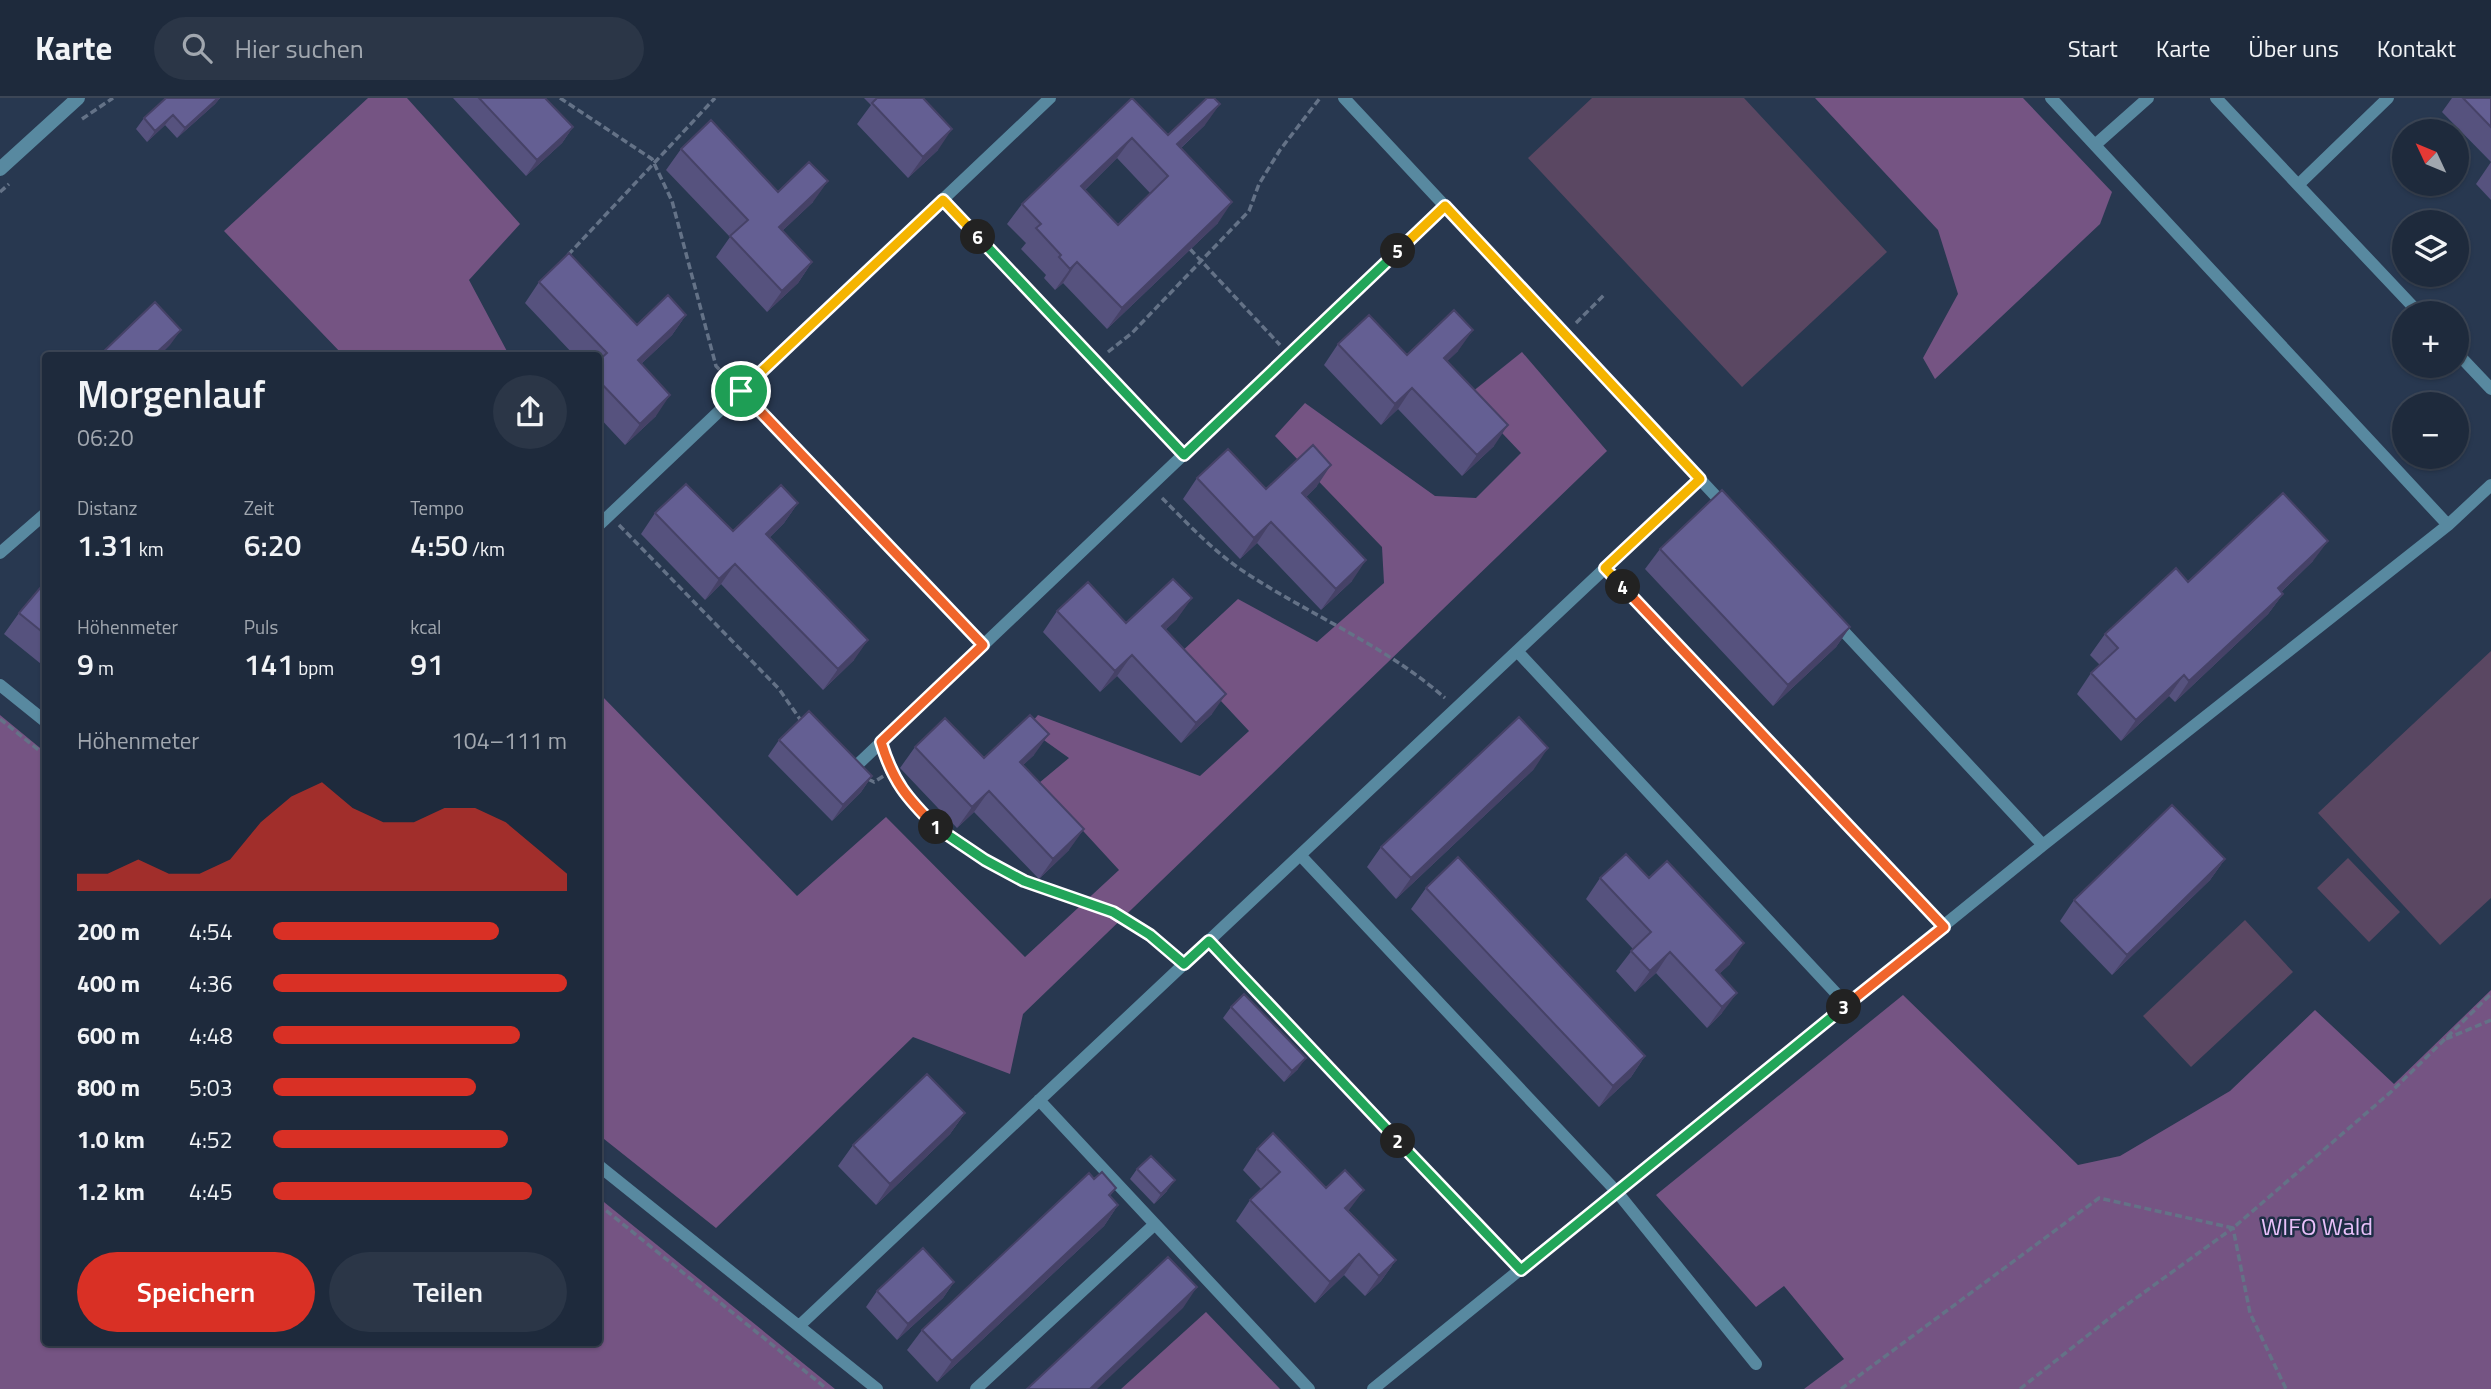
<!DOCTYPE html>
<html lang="de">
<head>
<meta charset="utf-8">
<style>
	:root { --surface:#1e2a3c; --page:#2b3647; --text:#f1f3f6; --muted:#a1a7af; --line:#3c4656; --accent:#d93025 }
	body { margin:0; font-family:"Titillium Web",sans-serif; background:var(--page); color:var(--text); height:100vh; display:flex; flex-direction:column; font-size:26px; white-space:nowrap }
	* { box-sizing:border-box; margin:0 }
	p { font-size:23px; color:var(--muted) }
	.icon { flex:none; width:38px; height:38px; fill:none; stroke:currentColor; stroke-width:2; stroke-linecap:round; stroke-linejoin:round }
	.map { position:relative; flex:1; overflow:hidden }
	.details { position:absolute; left:42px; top:254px; width:560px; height:994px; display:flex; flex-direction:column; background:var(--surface); border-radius:7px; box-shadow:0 2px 5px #0004,0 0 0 2px var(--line) }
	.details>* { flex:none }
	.needle { width:46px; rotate:314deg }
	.tools { position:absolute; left:2392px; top:21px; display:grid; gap:14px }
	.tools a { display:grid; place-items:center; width:77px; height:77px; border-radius:50%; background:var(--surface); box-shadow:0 2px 5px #0004,0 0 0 2px var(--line); font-size:35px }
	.pin { position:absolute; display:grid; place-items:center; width:60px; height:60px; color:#fff; margin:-30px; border:4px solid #fff; border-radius:50%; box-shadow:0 2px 7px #0007 }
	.km { position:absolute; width:35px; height:35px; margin:-18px; border-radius:50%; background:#222; color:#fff; font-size:19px; line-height:35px; text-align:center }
	.round { display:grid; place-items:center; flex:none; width:74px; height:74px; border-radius:37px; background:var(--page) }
	.headline { display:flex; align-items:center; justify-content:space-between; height:119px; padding:0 35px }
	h1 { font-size:38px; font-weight:600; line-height:52px }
	.metrics { display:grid; grid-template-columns:repeat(3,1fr); gap:10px; height:119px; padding:7px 35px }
	.metrics div { display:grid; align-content:center }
	.metrics b { font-size:30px; font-weight:600 }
	.metrics small { font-size:19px; font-weight:400 }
	.metrics p { font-size:19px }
	.chart { height:196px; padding:14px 35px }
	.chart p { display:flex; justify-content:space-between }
	.chart svg { width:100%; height:126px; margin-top:7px; fill:var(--accent); opacity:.7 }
	.action { display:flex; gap:14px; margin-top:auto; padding:14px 35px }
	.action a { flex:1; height:80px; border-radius:42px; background:var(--accent); color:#fff; font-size:28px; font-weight:600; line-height:80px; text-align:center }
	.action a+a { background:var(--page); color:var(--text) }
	ul { padding:0 35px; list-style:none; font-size:23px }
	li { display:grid; grid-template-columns:112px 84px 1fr; align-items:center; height:52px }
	li i { height:18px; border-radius:9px; background:var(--accent) }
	header { display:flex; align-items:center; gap:42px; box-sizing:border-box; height:98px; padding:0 35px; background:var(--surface); border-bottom:2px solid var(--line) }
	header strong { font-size:33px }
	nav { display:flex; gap:38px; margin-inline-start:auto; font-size:24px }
	.search { width:490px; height:63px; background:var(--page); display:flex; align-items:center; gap:18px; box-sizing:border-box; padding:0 24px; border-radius:38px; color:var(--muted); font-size:26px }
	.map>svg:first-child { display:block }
</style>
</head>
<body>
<header>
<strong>Karte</strong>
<div class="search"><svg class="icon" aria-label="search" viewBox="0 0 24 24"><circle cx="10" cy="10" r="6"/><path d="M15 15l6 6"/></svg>Hier suchen</div>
<nav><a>Start</a><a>Karte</a><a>Über uns</a><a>Kontakt</a></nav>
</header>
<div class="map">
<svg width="2491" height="1291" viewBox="0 0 2491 1291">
	<rect width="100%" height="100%" fill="#283850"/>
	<path fill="#5a4762" d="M1592 0H1744L1887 154 1742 289 1528 60Z
		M2491 553V800L2440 847 2318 715Z
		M2348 760 2400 814 2369 844 2317 790Z
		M2245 822 2293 874 2191 969 2143 918Z"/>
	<path fill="#755483" d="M368 0H407L520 126 469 182 509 257H343L224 133Z
		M1815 0H2023L2112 94 2100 126 1935 281 1923 260 1958 196 1938 132Z
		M1522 254 1607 353 1023 916 1010 976 913 939 716 1130 599 1037 598 600 601 597 797 798 886 719 1025 859 1119 772 1039 685 1069 660 1027 630 1038 617 1200 678 1249 633 1178 557 1238 501 1317 544 1384 485 1382 449 1275 338 1305 305 1435 398 1476 400 1521 355 1467 298Z
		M0 617 45 654 46 1244H598L599 1100 835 1291H0Z
		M2491 892V1291H1804L1844 1261 1784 1188 1756 1209 1656 1097 1903 897 2078 1067 2120 1058 2230 993 2315 912 2394 986Z
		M1206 1214 1280 1291H1121Z"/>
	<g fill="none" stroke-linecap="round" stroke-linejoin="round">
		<path stroke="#647287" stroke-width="3.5" stroke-dasharray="7 3.5" stroke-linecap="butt" d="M560 0 652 61 672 103 716 268 730 282
			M82 21 113 0
			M0 94 9 86
			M1190 151 1280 247
			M568 157 715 0
			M1576 225 1605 196
			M1108 254 1132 235 1249 113 1259 86 1280 52 1320 0
			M1162 400C1187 425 1215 455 1246 475 1312 518 1386 548 1445 600
			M619 427 779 591 802 624
			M0 621 46 658
			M885 660C903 717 970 758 1022 782 1051 795 1084 800 1113 814 1135 825 1155 842 1174 858
			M868 681 874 684 890 674
			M2446 941 2491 922
			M598 1106 827 1291
			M1841 1291 2099 1100 2233 1130 2392 993 2491 896
			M2020 1291 2121 1211 2233 1130 2250 1215 2286 1291"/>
		<path stroke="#5889a0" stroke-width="12" d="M1344 0 1726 409
			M2051 0 2448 427
			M2216 0 2419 215
			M2095 47 2148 0
			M2298 87 2388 0
			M943 102 1184 357
			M2457 255 2491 291
			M741 293 983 547
			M598 428 1050 0
			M0 455 46 415
			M1605 470 1944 829
			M1835 524 2043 747
			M1517 553 1847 907
			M0 587 46 624
			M855 669 1445 108
			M1300 757 1617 1094 1756 1266
			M1209 843 1521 1172
			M1039 1002 1309 1291
			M598 1067 877 1291
			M799 1228 1700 381
			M976 1291 1155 1126
			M1373 1291 2043 747 2448 427 2491 387"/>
		<path stroke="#5889a0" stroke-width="14" d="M0 71 78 0"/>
	</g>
	<path fill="#56527e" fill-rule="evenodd" d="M166 0H220L215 6 177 40 165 27 147 44 136 31 144 20Z
		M453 0H545L573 29 562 45 526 78Z
		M864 0H923L938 52 908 80 857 26 871 7Z
		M1132 0 1168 37 1205 27 1181 50 1218 125 1107 231 1063 185 1055 192 1044 180 1046 177 1021 151 1026 145 1007 126 1022 106ZM1117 60 1150 95 1118 127 1085 92Z
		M2452 0H2491V102L2476 86 2491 64 2442 14Z
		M681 51 778 94 813 104 782 133 812 164 798 185 767 214 716 159 730 139 666 72Z
		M539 184 637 227 686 217 672 237 641 266 656 318 625 347 598 318V257H574L525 205Z
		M1338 246 1407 257 1458 253 1447 263 1494 348 1462 378 1398 311 1381 327 1324 267Z
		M1197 380 1266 391 1317 388 1306 399 1352 483 1321 512 1257 445 1240 461 1183 401Z
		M798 405 784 425 769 440 854 562 823 592 721 486 705 502 641 436 655 415 733 433Z
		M1660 451 1850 529 1836 549 1773 608 1645 471Z
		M2313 463 2281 494 2283 496 2268 516 2175 604 2169 598 2121 643 2077 596 2091 575 2100 567 2090 557 2105 536 2188 484Z
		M46 483V570L4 536 19 515Z
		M1057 513 1126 525 1177 521 1165 532 1212 616 1181 645 1117 578 1100 594 1043 534Z
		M779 642 872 678 861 694 832 723 768 658Z
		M915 649 984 660 1034 657 1023 667 1069 752 1039 781 974 714 957 730 900 670Z
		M1534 671 1396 801 1367 769 1381 749Z
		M2225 761 2210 782 2112 877 2060 823 2074 802Z
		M1600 780 1730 866 1719 876 1722 915 1707 930 1656 875 1635 894 1616 873 1633 851 1586 801Z
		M1426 790 1645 958 1631 979 1599 1009 1411 811Z
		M1231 909 1298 971 1284 984 1223 920Z
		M965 1015 950 1036 876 1107 838 1068 853 1047Z
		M1257 1051 1349 1113 1396 1162 1381 1183 1365 1198 1344 1177 1315 1205 1236 1123 1250 1102 1262 1092 1243 1072Z
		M1137 1071 1167 1093 1154 1106 1130 1081Z
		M1094 1081 1116 1090 1110 1098 1118 1107 1104 1128 937 1284 907 1252 922 1232Z
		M954 1184 943 1200 897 1242 866 1209 877 1193Z"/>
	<path fill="#464267" d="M218 0H220L215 6 177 40 185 30Z
		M1220 6 1205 27 1162 67 1177 46Z
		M173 17 165 27 147 44 155 33Z
		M573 29 562 45 526 78 537 62Z
		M952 31 938 52 908 80 923 59Z
		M1132 40 1117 60 1067 109 1081 88Z
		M828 83 813 104 764 150 779 129Z
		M1232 104 1218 125 1107 231 1122 210Z
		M812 164 798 185 767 214 782 193Z
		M1077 164 1063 185 1055 192 1070 171Z
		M686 217 672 237 623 283 638 262Z
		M181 232 170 247 160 257H154Z
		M1473 232 1458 253 1429 281 1444 260Z
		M1412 290 1398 311 1381 327 1395 306Z
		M670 297 656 318 625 347 640 326Z
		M1508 327 1494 348 1462 378 1477 357Z
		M1331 367 1317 388 1288 416 1302 395Z
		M798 405 784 425 751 457 766 436Z
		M1271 424 1257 445 1240 461 1254 440Z
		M2328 443 2313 463 2263 511 2278 490Z
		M1366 462 1352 483 1321 512 1336 491Z
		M735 466 721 486 705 502 719 481Z
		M2283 496 2268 516 2175 604 2189 583Z
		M1192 500 1177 521 1147 549 1162 528Z
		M1850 529 1836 549 1773 608 1788 587Z
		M868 542 854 562 823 592 838 571Z
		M1132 557 1117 578 1100 594 1115 573Z
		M2184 577 2169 598 2121 643 2136 622Z
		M1226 596 1212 616 1181 645 1196 625Z
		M1049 636 1034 657 1005 684 1020 664Z
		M1548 650 1534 671 1396 801 1411 780Z
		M872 678 861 694 832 723 843 707Z
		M989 693 974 714 957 730 972 709Z
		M1084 731 1069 752 1039 781 1053 761Z
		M2225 761 2210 782 2112 877 2127 857Z
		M1744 845 1730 866 1704 890 1716 872Z
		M1670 854 1656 875 1635 894 1650 873Z
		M1737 895 1722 915 1707 930 1722 909Z
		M1645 958 1631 979 1599 1009 1613 988Z
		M1306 960 1298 971 1284 984 1292 973Z
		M965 1015 950 1036 876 1107 890 1086Z
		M1175 1082 1167 1093 1154 1106 1161 1096Z
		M1364 1092 1349 1112 1331 1130 1345 1110Z
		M1118 1107 1104 1128 937 1284 952 1263Z
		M1359 1156 1344 1177 1315 1205 1330 1184Z
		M1396 1162 1381 1183 1365 1198 1379 1178Z
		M954 1184 943 1200 897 1242 908 1226Z
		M1197 1189 1183 1210 1097 1291H1090Z"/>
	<path fill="#645f93" stroke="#464267" stroke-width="2" fill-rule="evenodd" d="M166 0H218L185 30 173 17 155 33 144 20Z
		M479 0H545L573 29 537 62Z
		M877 0H923L952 31 923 59 872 5Z
		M1132 0 1168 37 1207 0H1214L1220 6 1177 46 1232 104 1122 210 1077 164 1070 171 1059 159 1061 157 1036 130 1041 126 1022 106ZM1132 40 1168 78 1118 127 1081 88Z
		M2463 0H2491V29Z
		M711 22 778 94 809 64 828 83 779 129 812 164 782 193 730 138 748 122 681 51Z
		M569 155 637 227 668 197 686 217 638 262 670 297 640 326 598 282V263L607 255 539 184Z
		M155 204 181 232 154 257H100Z
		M1454 212 1473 232 1444 260 1508 327 1477 357 1412 290 1395 306 1338 246 1369 217 1407 257Z
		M1313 347 1331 367 1302 395 1366 462 1336 491 1271 424 1254 440 1197 380 1228 351 1266 391Z
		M686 386 733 433 781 387 798 405 766 436 868 542 838 571 735 466 719 481 655 415Z
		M1722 392 1850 529 1788 587 1660 451Z
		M2283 395 2328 443 2278 490 2283 496 2189 583 2184 577 2136 622 2091 575 2118 550 2105 536 2176 470 2188 484Z
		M1173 481 1192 500 1162 528 1226 596 1196 625 1132 557 1115 573 1057 513 1088 484 1126 525Z
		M46 483V537L19 515Z
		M809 613 872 678 843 707 779 642Z
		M1030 617 1049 636 1020 664 1084 731 1053 761 989 693 972 709 915 649 945 620 984 660Z
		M1519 619 1548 650 1411 780 1381 749Z
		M2172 707 2225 761 2127 857 2074 802Z
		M1626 756 1649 780 1667 763 1744 845 1716 872 1737 895 1722 909 1670 854 1650 873 1631 853 1651 834 1600 780Z
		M1458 759 1645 958 1613 988 1426 790Z
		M1244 896 1306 960 1292 973 1231 909Z
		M927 976 965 1015 890 1086 853 1047Z
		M1273 1035 1326 1090 1345 1072 1364 1092 1345 1110 1396 1162 1379 1178 1359 1156 1330 1184 1250 1102 1280 1074 1257 1051Z
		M1151 1058 1175 1082 1161 1096 1137 1071Z
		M1102 1074 1116 1090 1109 1097 1118 1107 952 1263 922 1232 1089 1075 1094 1081Z
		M923 1150 954 1184 908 1226 877 1193Z
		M1168 1159 1197 1189 1090 1291H1027Z"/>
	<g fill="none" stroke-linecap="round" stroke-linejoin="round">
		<defs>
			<path id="split-1" d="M741 293 983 547 881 644C893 684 907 700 936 729"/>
			<path id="split-2" d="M936 729 985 762 1024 783 1113 814 1150 837 1184 866 1209 843 1398 1043"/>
			<path id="split-3" d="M1398 1043 1521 1172 1844 909"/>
			<path id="split-4" d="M1623 489 1944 829 1844 909"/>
			<path id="split-5" d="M1398 153 1445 108 1700 381 1605 470 1623 489"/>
			<path id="split-6" d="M978 139 1184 357 1398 153"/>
			<path id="split-7" d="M741 293 943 102 978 139"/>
		</defs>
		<use href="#split-1" stroke="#fff" stroke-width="14"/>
		<use href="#split-2" stroke="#fff" stroke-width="14"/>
		<use href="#split-3" stroke="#fff" stroke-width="14"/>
		<use href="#split-4" stroke="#fff" stroke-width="14"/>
		<use href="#split-5" stroke="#fff" stroke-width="14"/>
		<use href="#split-6" stroke="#fff" stroke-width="14"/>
		<use href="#split-7" stroke="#fff" stroke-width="14"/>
		<use href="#split-1" stroke="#f0652b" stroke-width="9"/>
		<use href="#split-2" stroke="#22a559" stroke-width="9"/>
		<use href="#split-3" stroke="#22a559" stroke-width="9"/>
		<use href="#split-4" stroke="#f0652b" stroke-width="9"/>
		<use href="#split-5" stroke="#f5b400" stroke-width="9"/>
		<use href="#split-6" stroke="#22a559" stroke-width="9"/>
		<use href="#split-7" stroke="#f5b400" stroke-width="9"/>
	</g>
	<g text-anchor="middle" stroke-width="5" stroke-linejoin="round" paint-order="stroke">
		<g font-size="24" fill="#e9c1fa" stroke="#1e2e45">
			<text x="2317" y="1137">WIFO Wald</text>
		</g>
	</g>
</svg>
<div class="tools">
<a><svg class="needle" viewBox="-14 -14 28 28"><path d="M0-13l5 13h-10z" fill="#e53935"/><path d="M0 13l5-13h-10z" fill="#a1a7af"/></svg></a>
<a><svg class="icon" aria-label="layers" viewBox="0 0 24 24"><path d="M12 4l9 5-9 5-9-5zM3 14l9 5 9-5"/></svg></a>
<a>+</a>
<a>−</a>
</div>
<div class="pin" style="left:741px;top:293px;background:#1e9e55"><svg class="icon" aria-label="arrive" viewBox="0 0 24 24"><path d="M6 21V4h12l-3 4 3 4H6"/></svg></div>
<b class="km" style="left:936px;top:729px">1</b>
<b class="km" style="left:1398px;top:1043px">2</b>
<b class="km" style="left:1844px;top:909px">3</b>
<b class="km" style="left:1623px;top:489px">4</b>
<b class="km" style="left:1398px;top:153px">5</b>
<b class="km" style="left:978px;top:139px">6</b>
<section class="details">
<div class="headline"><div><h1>Morgenlauf</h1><p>06:20</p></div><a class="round"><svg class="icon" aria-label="share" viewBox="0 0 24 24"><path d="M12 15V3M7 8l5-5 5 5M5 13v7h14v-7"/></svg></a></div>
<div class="metrics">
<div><p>Distanz</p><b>1.31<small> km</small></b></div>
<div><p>Zeit</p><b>6:20</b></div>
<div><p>Tempo</p><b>4:50<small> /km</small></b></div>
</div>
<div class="metrics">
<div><p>Höhenmeter</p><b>9<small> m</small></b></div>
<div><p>Puls</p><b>141<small> bpm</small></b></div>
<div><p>kcal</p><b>91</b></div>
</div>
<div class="chart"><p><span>Höhenmeter</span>104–111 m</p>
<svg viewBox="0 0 160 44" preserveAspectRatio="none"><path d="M0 44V38L10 38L20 33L30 38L40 38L50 33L60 20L70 11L80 6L90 15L100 20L110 20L120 15L130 15L140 20L150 29L160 38V44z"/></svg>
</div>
<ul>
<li><b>200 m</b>4:54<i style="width:77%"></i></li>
<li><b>400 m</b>4:36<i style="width:100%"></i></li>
<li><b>600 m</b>4:48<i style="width:84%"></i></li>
<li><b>800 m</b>5:03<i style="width:69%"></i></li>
<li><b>1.0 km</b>4:52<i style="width:80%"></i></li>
<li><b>1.2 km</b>4:45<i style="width:88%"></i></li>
</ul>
<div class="action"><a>Speichern</a><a>Teilen</a></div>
</section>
</div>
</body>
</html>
